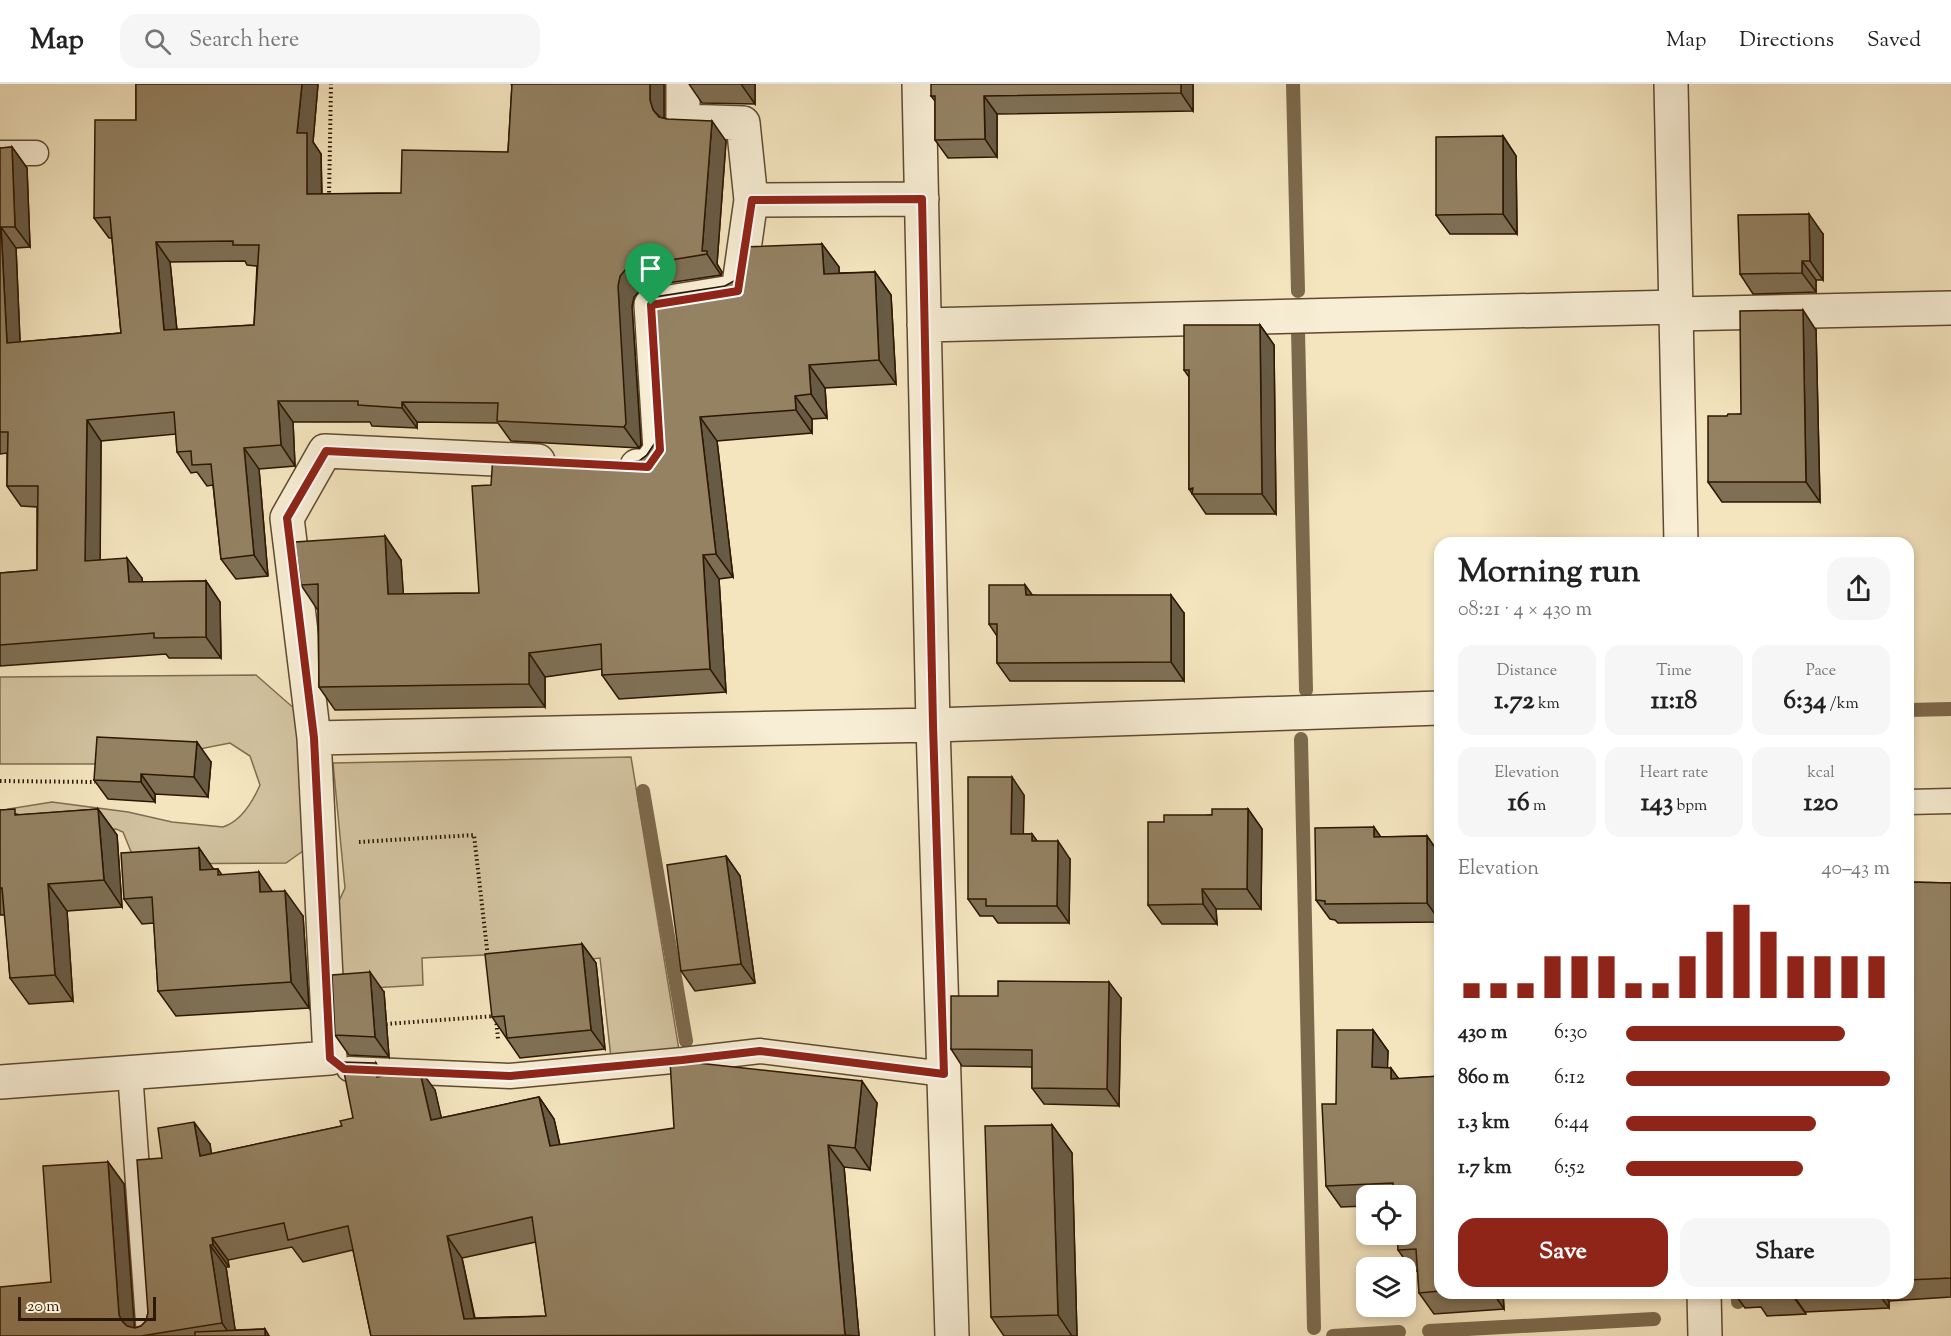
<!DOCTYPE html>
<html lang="en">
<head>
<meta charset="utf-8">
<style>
	:root { --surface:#fff; --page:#f6f6f6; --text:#222; --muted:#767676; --line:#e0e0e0; --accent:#8f2418 }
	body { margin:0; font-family:"Sorts Mill Goudy",serif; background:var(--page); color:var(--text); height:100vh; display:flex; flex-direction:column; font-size:22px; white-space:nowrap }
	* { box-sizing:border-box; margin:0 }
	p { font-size:20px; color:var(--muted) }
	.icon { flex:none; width:33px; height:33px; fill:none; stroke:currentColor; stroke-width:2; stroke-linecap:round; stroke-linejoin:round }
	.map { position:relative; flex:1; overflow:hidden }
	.details { position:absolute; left:1434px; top:453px; width:480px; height:762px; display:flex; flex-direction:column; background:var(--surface); border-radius:18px; box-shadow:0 3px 9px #0003 }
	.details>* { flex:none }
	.tools { position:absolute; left:1356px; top:1101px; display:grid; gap:12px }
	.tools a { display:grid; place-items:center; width:60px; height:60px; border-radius:12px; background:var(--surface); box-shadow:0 3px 9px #0003; font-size:30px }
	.scale { position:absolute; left:18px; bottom:15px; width:138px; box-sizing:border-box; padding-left:6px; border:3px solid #2d1700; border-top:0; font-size:16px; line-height:21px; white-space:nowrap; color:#2d1700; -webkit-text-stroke:4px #f8eed5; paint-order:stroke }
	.pin { position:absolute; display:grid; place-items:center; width:51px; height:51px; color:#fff; margin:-62px -26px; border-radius:50% 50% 50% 0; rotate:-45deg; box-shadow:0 0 6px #0007 }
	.pin .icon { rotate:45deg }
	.round { display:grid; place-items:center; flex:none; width:63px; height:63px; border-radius:18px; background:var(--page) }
	.headline { display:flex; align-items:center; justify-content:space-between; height:102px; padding:0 24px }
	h1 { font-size:33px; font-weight:700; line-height:45px }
	.figures { display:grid; grid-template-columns:repeat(3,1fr); gap:9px; height:102px; padding:6px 24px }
	.figures div { display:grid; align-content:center; border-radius:15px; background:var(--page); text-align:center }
	.figures b { font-size:26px; font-weight:700 }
	.figures small { font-size:16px; font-weight:400 }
	.figures p { font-size:16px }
	.chart { height:168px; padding:12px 24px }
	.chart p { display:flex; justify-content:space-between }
	.chart svg { width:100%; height:108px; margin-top:6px; stroke:var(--accent); stroke-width:6 }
	.cta { display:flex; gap:12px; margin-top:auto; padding:12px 24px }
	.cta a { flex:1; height:69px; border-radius:18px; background:var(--accent); color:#fff; font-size:24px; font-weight:700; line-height:69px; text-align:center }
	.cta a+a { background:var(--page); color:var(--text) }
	ul { padding:0 24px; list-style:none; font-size:20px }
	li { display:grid; grid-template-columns:96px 72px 1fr; align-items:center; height:45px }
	li i { height:15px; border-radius:8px; background:var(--accent) }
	header { display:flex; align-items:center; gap:36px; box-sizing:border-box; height:84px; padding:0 30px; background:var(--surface); border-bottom:2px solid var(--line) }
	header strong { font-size:28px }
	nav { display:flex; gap:33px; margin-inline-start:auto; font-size:21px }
	.search { width:420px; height:54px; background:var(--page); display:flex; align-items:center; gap:15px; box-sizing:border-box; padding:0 21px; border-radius:18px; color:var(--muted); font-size:22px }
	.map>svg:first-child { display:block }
</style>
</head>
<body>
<header>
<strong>Map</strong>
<div class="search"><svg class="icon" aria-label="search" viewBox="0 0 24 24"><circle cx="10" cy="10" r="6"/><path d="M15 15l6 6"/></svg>Search here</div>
<nav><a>Map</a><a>Directions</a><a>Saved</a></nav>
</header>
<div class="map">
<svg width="1951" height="1252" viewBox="0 0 1951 1252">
	<rect width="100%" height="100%" fill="#f4e5bf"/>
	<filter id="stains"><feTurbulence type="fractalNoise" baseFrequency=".00333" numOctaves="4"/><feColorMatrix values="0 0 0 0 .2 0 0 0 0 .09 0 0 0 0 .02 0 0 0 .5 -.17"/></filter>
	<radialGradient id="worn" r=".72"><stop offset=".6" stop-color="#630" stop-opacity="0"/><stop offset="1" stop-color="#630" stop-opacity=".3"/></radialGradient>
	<path fill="#d2c29f" stroke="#806c50" stroke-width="1.5" d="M256 591 296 626 303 767 286 779 136 780 123 748 116 745 37 751 14 740 8 725 52 718 128 728 172 738 223 743C242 737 253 717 260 701L250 672 230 659 179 669 96 680H0V593Z
		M631 673 679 966 611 974 600 874 506 885 505 870 422 874 423 901 338 906 331 834 345 804 333 679Z"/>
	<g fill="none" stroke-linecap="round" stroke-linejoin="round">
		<path stroke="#7c694c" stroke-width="14" d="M1293 0 1298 207
			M1298 246 1306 606
			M1908 626 1951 625
			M1301 655 1314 1244
			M643 707 686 957
			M1738 1209V1218
			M1429 1247 1654 1235
			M1333 1252 1399 1248"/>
		<defs>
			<path id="service" d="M0 69H36
				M1908 718 1951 717
				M349 985 510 992 683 976 760 967 944 990
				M130 988 149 1252"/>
			<path id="minor" d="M683 0V37L743 39 751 116 922 115
				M919 0 933 641 952 1252
				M1676 230 1951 224
				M924 241 1676 223
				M637 382 648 383 660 366 651 221 738 207 751 116
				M314 654 287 434 325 367 538 377
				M0 998 330 974 314 654 933 641 1440 624"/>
			<path id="tertiary" d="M1671 0 1681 459
				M1704 1209 1705 1252"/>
		</defs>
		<use href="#service" stroke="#5f4a30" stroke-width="27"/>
		<use href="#minor" stroke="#5f4a30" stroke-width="36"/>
		<use href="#tertiary" stroke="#5f4a30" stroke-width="36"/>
		<path stroke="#2d1700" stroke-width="4" stroke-dasharray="1.5 3" stroke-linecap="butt" d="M329 113 331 0
			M0 697 95 698
			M359 758 474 751 488 874
			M496 935 498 955
			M386 940 495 932"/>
		<use href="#service" stroke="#f8eed5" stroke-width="24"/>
		<use href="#minor" stroke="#f8eed5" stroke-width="33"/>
		<use href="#tertiary" stroke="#f8eed5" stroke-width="33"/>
	</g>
	<path fill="#7f7055" stroke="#2d1700" stroke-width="1.5" fill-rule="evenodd" d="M136 0H318L313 58 321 70 322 110 401 109 508 68 512 2 511 0H664V34L726 57 717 180 722 188 721 191 648 202 640 206 634 213 632 222 641 361 639 364 511 357 498 339 417 338V344L372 342 370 338H293L295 382 259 385 268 492 236 495 221 475 213 401 207 402 197 388 191 389 177 368 176 350 101 357 100 476 142 494V498L206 497 220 518 221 574H169L166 570 0 582V489L37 486V423L21 422 7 402V369L0 370V64L12 63 27 84 30 163 16 164 20 258 121 249 112 154H109L94 134 136 36ZM245 177 247 181 257 182 254 241 177 246 170 178Z
		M689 0H755V20L702 19Z
		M1193 0V27L997 30V73L948 74 935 56V17L931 12Z
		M1503 52 1516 72 1517 150H1450L1436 131Z
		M1823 150V196H1816V208L1753 210 1740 190Z
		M822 160 839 183V189L875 188 891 211 896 300 825 304 827 334 812 335V349L717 357 733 493 719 495 726 608 619 615 602 591V585L545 593V623L335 626 319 603 318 525H317L301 501 385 452 401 476 403 510 479 509 491 401 639 377 647 371 659 353 725 202Z
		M1260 241 1274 261 1276 430H1206L1189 405V293L1184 286Z
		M1816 246 1820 418H1722L1708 398 1727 332 1741 330Z
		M1025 501 1032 511 1184 529V597H1010L997 579V552L989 540Z
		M211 678 208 713 155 710V718L108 715 94 696Z
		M1024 711 1023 750H1032L1037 757 1070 775 1069 839H998L993 832H980L968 815Z
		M98 725 117 751 122 823 67 827 73 917 29 920 10 894 5 831H0V726L20 731Z
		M1248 725 1262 745 1261 825H1216L1217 840H1162L1148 821 1164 738Z
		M1427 752 1440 771V838L1338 839 1335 836 1330 835 1316 816 1380 753Z
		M199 764 213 785H218L222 791 272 808 303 832 309 924 176 932 158 907 154 839 142 840 124 815Z
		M726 772 740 792 755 899 695 907 681 887Z
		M1908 798 1951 799V1213L1889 1217V1224L1805 1228 1806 1230 1767 1232 1761 1223 1745 1224 1734 1209H1908Z
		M582 860 596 879 605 965 520 974 492 933Z
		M384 908 389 973 349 971 335 951Z
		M1121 914 1119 1022 1044 1020 1032 1004V983L962 982 951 965Z
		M1373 946 1388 967 1387 983 1399 995 1440 992V1209H1503L1504 1225 1434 1230 1419 1209 1418 1187H1413L1398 1166 1406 1112H1366V1122L1341 1123 1326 1102 1336 1020Z
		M384 992 435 1006 441 1034 539 1013 554 1035 560 1061 877 1019 870 1086 844 1083 859 1252H371L353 1166 303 1178 292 1163 228 1176 229 1183H226L235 1246 265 1245 269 1252H0L51 1198 108 1078 124 1100 134 1244 141 1242 146 1237 148 1229 162 1074 210 1060 211 1070 342 1042 353 1034ZM536 1158 546 1232 475 1234 462 1174Z
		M1052 1041 1072 1069 1077 1252H1004L991 1233Z"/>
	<path fill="#685b45" stroke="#2d1700" stroke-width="1.5" d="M302 0H318L313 58 321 70 322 131 307 110 297 49Z
		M650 0H664V37L653 26 650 16Z
		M741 0H755V20Z
		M1181 0H1193V27L1181 9Z
		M984 12 997 30V73L985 55Z
		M712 37 726 57 717 180 722 188 721 191 707 170 702 167Z
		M1503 52 1516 72 1517 150 1503 130Z
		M12 63 27 84 30 163 15 143Z
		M1809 130 1823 150V196L1810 177Z
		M1 143 16 164 21 280 7 259Z
		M156 158 170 178 179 267 164 246Z
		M822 160 839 183 840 214 824 190Z
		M1802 177 1816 196V208L1802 189Z
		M626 185 640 206 634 213 632 222 641 361 639 364 624 343 618 202 620 192Z
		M875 188 891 211 896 300 879 276Z
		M1803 226 1816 246 1820 418 1806 398Z
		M1260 241 1274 261 1276 430 1262 410Z
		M809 281 825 304 827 334 811 310Z
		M795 312 812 335V349L796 326Z
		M278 317 293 338 295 382 281 361Z
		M402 318 417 338V344L402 324Z
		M700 333 717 357 733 493 716 470Z
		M87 336 101 357 100 498 85 477Z
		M244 364 259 385 268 492 254 471Z
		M385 452 401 476 405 533 388 510Z
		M703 471 719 495 726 608 710 585Z
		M127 474 142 494 144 519 129 498Z
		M206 497 220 518 221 574 206 553Z
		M1025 501 1038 519 1026 511Z
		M1171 511 1184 529V597L1171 578Z
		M529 569 545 593V623L529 600Z
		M197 658 211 678 208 713 194 693Z
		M141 690 155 710V718L141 698Z
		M1012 693 1024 711 1023 767 1011 750Z
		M98 725 117 751 122 823 104 796Z
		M1248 725 1262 745 1261 825 1247 805Z
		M1374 743 1387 762 1374 753Z
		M1032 750 1044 767 1032 757Z
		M1427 752 1440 771V837L1427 819Z
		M1058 757 1070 775 1069 839 1057 822Z
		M199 764 217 790 200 786Z
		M726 772 740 792 755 899 741 880Z
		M259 788 276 813 260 808Z
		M48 800 67 827 73 917 55 891Z
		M1202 805 1216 825 1217 840 1203 820Z
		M285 807 303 832 309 924 291 898Z
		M582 860 596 879 605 965 591 946Z
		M370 888 384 908 389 973 375 953Z
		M1109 898 1121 914 1119 1022 1107 1005Z
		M1373 946 1388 967 1387 1004 1372 983Z
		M376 979 391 1001 377 993Z
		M419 984 435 1006 447 1058 431 1036Z
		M1391 984 1406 1005 1391 995Z
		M862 997 877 1019 870 1086 855 1064Z
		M539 1013 554 1035 565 1084 550 1062Z
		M194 1038 210 1060 215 1094 200 1072Z
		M1052 1041 1072 1069 1077 1252H1072L1058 1231Z
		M828 1061 844 1083 859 1252 845 1251Z
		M108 1078 124 1100 135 1252 122 1237 119 1231Z
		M447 1152 462 1174 478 1252 464 1235Z
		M212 1154 228 1176 229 1183 213 1161Z
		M210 1161 226 1183 236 1252H231L222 1239Z
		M1493 1209H1503L1504 1225Z
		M1792 1209 1805 1228 1806 1230 1792 1211Z
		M1878 1209H1883L1889 1217V1224Z
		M265 1245 269 1252H265Z"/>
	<path fill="#948263" stroke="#2d1700" stroke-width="1.5" fill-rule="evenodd" d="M136 0H302L297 49H307V110L401 109 402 66 508 68 512 0H650V16L653 26 659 33 667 35 712 37 702 167H707V170L634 182 626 185 620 192 618 202 626 340 624 343 497 337 498 319 402 318V324L358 321V317H278L281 361 244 364 254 471 221 475 211 380 192 381 191 367 177 368 174 328 87 336 85 477 127 474 129 498 206 497V553L154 554V549L0 561V489L37 486 38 402H7L8 348H0V64L12 63 15 143H1L7 259 121 249 110 133 94 134 95 36H136ZM233 157V161H259L254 241 164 246 156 158Z
		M931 0H1181V9L984 12 985 55 935 56V12H931Z
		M1503 52V130L1436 131V53Z
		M1809 130 1810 177H1802V189L1740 190 1738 131Z
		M822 160 824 190 875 188 879 276 809 281 811 310 795 312 796 326 700 333 716 470 703 471 710 585 602 591 601 560 529 569V600L319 603 318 500 301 501 295 458 385 452 388 510 479 509 472 402 491 401 493 371 631 378 639 377 647 371 659 353 662 341 654 213 725 202 734 197 740 186 743 163Z
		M1803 226 1806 398H1708V332H1727L1728 330H1741L1740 227Z
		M1184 241H1260L1262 410H1192L1193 404 1189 405V286H1184Z
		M989 501H1025L1026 511H1171V578L997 579V540H989Z
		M97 653 197 658 194 693 141 690V698L94 696Z
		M968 693H1012L1011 750H1032V757H1058L1057 822H986V815H968Z
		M15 725V731L98 725 104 796 48 800 55 891 10 894 2 804H0V726Z
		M1212 725H1248L1247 805H1202L1203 820 1148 821V738H1164V731H1212Z
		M1374 743V753L1427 752V819L1325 820V817L1316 816 1315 744Z
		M199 764 200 786 218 785V791L259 788 260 808 285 807 291 898 158 907 152 813 124 815 121 769Z
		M726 772 741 880 681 887 667 781Z
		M1908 798 1951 799V1194L1908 1196Z
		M582 860 591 946 507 954 504 932 492 933 485 870Z
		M370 888 375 953 335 951 332 891Z
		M998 897 1109 898 1107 1005 1032 1004V966L951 965V912H998Z
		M1337 946H1373L1372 983 1391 984V995L1440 992V1207L1419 1209 1416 1165 1398 1166 1397 1150H1406V1112H1394L1393 1099 1326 1102 1322 1020H1336Z
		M670 976 862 997 855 1064 828 1061 845 1251 371 1252 348 1142 288 1156 284 1139 212 1154 213 1161H210L222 1239 141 1252H0V1203L51 1198 43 1082 108 1078 119 1231 122 1237 127 1242 135 1244 141 1242 146 1237 148 1229 137 1076 162 1074 158 1044 194 1038 200 1072 342 1042 340 1037 353 1034 342 978 376 979 377 993 419 984 431 1036 539 1013 550 1062 674 1044ZM532 1133 546 1232 464 1235 447 1152Z
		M1052 1041 1058 1231 991 1233 985 1042Z
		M1754 1209H1792V1211L1754 1213Z
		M265 1245V1252H195V1248Z"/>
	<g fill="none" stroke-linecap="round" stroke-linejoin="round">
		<defs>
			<path id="route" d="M922 115 933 641 944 990 760 967 682 976 510 992 344 985 330 974 314 654 287 434 326 367 648 383 660 366 651 221 738 207 752 116Z"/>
		</defs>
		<use href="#route" stroke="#fff" stroke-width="12"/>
		<use href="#route" stroke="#8f2418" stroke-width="8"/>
	</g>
	<rect width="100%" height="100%" filter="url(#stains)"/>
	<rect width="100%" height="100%" fill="url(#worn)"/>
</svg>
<div class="tools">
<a><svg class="icon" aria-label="locate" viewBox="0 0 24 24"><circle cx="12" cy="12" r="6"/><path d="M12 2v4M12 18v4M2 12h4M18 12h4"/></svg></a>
<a><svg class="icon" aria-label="layers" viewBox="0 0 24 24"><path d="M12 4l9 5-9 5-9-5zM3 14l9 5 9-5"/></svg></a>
</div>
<div class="scale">20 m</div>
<div class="pin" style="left:651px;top:221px;background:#1e9e55"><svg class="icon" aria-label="arrive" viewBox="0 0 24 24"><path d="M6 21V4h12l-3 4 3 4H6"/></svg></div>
<section class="details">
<div class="headline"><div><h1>Morning run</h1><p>08:21 · 4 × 430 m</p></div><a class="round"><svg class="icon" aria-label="share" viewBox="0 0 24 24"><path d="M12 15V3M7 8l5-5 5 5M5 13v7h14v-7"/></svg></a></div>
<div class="figures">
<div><p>Distance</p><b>1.72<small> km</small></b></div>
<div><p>Time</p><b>11:18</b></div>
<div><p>Pace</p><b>6:34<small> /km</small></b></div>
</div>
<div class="figures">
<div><p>Elevation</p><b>16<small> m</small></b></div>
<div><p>Heart rate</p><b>143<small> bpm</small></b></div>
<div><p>kcal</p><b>120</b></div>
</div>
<div class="chart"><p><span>Elevation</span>40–43 m</p>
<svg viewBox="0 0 160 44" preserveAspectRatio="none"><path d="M5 44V38M15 44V38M25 44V38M35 44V27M45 44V27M55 44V27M65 44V38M75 44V38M85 44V27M95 44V17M105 44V6M115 44V17M125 44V27M135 44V27M145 44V27M155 44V27"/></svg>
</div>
<ul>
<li><b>430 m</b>6:30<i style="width:83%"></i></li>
<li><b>860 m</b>6:12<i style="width:100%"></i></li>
<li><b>1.3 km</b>6:44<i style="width:72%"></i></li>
<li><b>1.7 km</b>6:52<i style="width:67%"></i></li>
</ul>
<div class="cta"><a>Save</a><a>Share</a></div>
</section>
</div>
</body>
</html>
